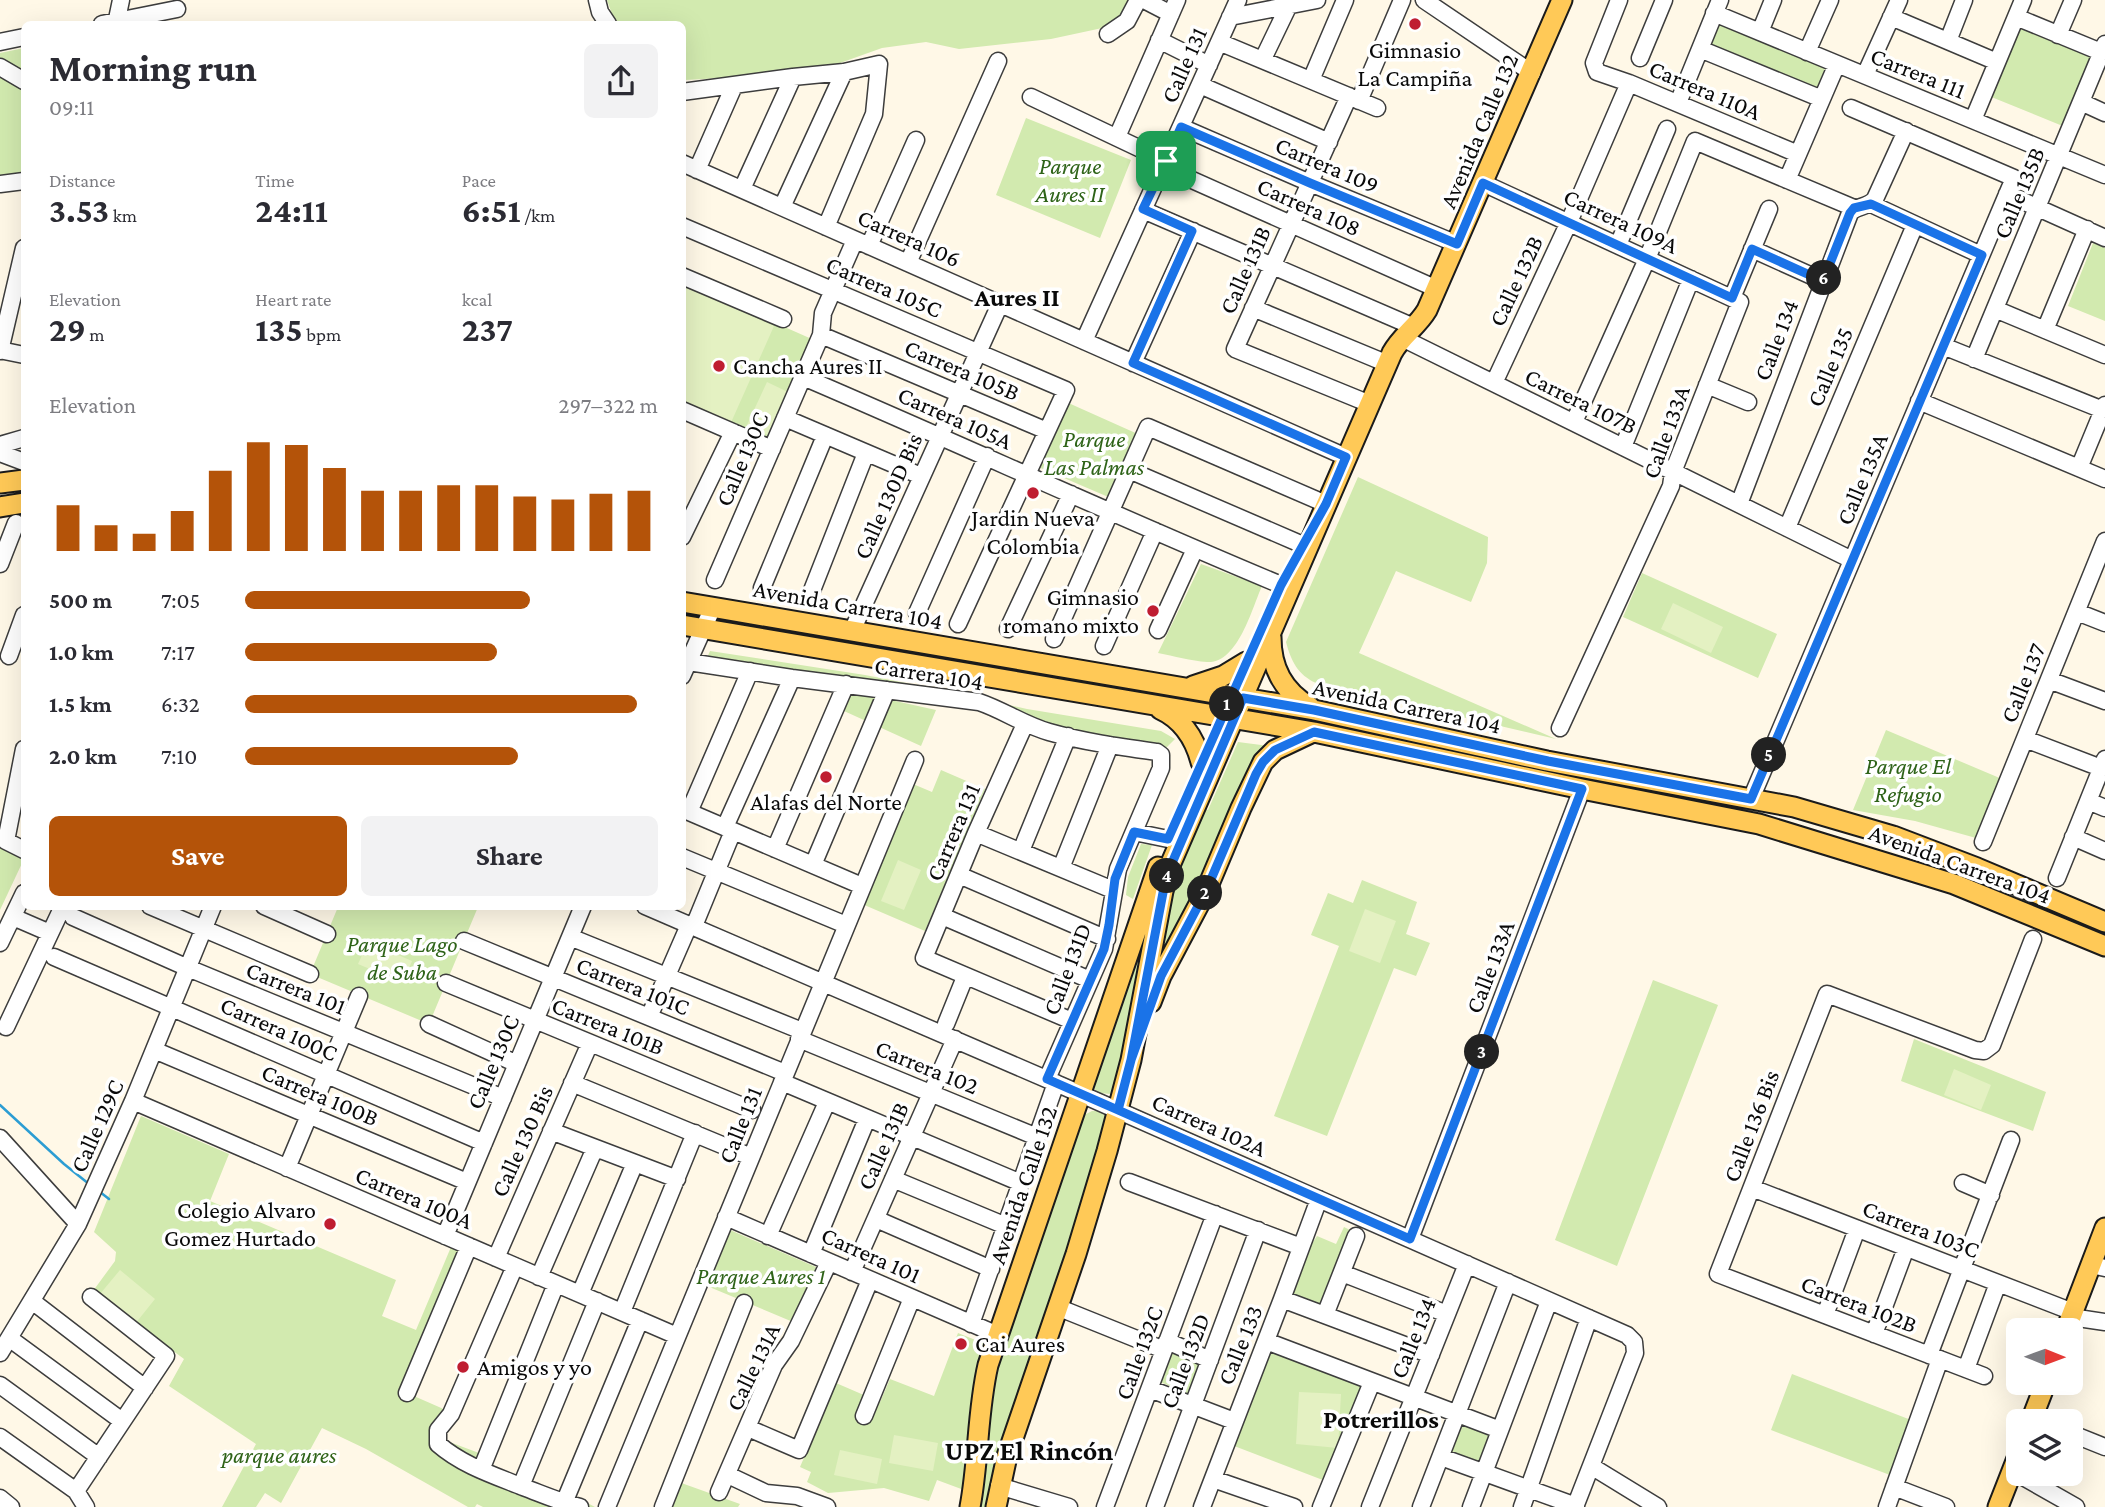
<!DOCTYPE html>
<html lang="en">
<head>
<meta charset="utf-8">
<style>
	:root { --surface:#fff; --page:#f2f2f3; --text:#2b2b33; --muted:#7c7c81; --accent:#b45309 }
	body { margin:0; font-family:"Crimson Pro",serif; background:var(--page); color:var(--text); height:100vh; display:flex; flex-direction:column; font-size:26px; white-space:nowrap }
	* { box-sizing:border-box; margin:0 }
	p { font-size:23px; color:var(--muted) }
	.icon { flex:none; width:38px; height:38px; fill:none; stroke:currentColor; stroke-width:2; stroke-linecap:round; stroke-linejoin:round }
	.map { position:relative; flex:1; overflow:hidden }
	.details { position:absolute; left:21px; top:21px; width:665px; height:889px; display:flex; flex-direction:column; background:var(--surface); border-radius:10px; box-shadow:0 7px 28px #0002 }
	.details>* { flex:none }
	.needle { width:46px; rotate:91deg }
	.controls { position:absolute; left:2006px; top:1318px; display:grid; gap:14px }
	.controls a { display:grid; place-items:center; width:77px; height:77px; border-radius:10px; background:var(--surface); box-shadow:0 7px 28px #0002; font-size:35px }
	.pin { position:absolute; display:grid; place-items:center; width:60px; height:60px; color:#fff; margin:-30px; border-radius:14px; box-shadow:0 4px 10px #0006 }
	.km { position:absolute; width:35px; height:35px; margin:-18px; border-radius:50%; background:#222; color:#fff; font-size:19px; line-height:35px; text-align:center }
	.round { display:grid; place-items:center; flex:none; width:74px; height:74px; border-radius:10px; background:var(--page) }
	.overview { display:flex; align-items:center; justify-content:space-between; height:119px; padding:0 28px }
	h1 { font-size:38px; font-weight:700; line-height:52px }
	.figures { display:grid; grid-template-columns:repeat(3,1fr); gap:10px; height:119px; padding:7px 28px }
	.figures div { display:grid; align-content:center }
	.figures b { font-size:35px; font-weight:700 }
	.figures small { font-size:19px; font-weight:400 }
	.figures p { font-size:19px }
	.chart { height:196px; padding:14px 28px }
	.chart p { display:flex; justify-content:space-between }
	.chart svg { width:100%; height:126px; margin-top:7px; stroke:var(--accent); stroke-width:6 }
	.action { display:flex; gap:14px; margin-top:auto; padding:14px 28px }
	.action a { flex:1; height:80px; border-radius:10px; background:var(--accent); color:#fff; font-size:28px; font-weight:700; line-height:80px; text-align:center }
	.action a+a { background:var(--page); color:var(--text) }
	ul { padding:0 28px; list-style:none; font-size:23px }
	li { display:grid; grid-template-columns:112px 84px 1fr; align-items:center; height:52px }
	li i { height:18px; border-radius:9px; background:var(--accent) }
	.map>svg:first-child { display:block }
</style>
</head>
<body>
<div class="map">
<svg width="2105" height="1507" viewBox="0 0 2105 1507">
	<rect width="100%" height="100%" fill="#fff8e7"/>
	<path fill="#d2eaaf" d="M607 0H1133L1121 24 1051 39 959 49 926 42 882 48 812 73 685 80 682 79V24H620L613 17Z
		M2016 17 2101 52 2070 129 1984 94Z
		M1717 18 1827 64 1815 93 1705 47Z
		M24 48V72L0 58V53Z
		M0 77 24 89V175L0 177Z
		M1026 118 1131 160 1100 238 996 195Z
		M2093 243 2105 248V321L2068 306Z
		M683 282 814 340 769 443 683 405Z
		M1064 401 1140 435 1113 499 1036 466Z
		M1358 477 1488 537 1487 563 1471 602 1396 571 1359 653 1556 739 1316 683C1298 675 1291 661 1286 642Z
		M1201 564 1262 586C1252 608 1238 664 1207 662 1191 661 1174 656 1158 653Z
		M1642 573 1777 634 1758 678 1623 617Z
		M710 651 865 675 942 690 1027 709 1161 731 1175 739 1167 747 1145 746 1090 735 1025 718 706 660Z
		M850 691 936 710 921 746 844 711Z
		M1886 730 2002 779 1976 838 1915 821 1853 810Z
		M1238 742 1269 746 1155 971 1172 883 1202 808 1208 810Z
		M941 770 985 789 925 931 862 904 913 784 932 792Z
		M1141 844 1152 845 1133 899 1126 895 1128 877Z
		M0 847 24 859 0 910Z
		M1362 880 1417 902 1406 934 1430 943 1416 976 1394 968 1327 1136 1274 1116 1339 946 1311 935 1328 893 1353 903Z
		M1158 892 1117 1088 1111 1094 1098 1093 1093 1087Z
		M338 907H478L429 1024 310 974Z
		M1653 980 1718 1005 1617 1266 1555 1240Z
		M1914 1039 2046 1092 2033 1131 1901 1081Z
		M1092 1111H1101L1110 1117 989 1507H976L994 1376 1084 1115Z
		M141 1116 229 1154 210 1201 396 1280 382 1316 416 1330 451 1247 465 1255 407 1393 455 1414 439 1438 487 1456 481 1470 564 1503 569 1493 595 1507H483L477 1504 475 1507H468L366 1449 322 1428 281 1503 265 1493 256 1507H222L256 1444 169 1386 184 1359 93 1291 115 1261 116 1252 94 1232Z
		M1344 1227 1352 1231 1322 1308 1289 1296 1301 1260 1317 1236 1336 1244Z
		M730 1230 816 1267 793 1322 707 1286Z
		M958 1333 983 1343 969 1413 967 1469 964 1490 937 1480 929 1501 884 1488 828 1493 807 1482 811 1472 800 1467 836 1383 880 1402 890 1379 934 1396Z
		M1266 1349 1363 1386 1328 1482 1229 1444Z
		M1173 1350 1203 1362 1189 1394 1158 1381Z
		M1792 1374 1911 1420 1890 1475 1771 1430Z
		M1461 1421 1495 1433 1480 1467 1447 1454Z
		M673 1480 740 1504 738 1507H663Z"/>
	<path fill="#e4f1c2" d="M683 284 774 326 729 427 683 406Z
		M767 382 790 393 770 436 747 425Z
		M1673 603 1723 627 1711 653 1661 629Z
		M898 860 921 870 904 910 881 901Z
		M1365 909 1396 921 1380 963 1349 951Z
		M368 942 412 961 403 983 358 964Z
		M1954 1069 1991 1085 1981 1110 1944 1095Z
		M120 1270 155 1299 135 1324 100 1294Z
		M1299 1392 1341 1394 1338 1448 1296 1444Z
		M894 1435 938 1443 933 1471 889 1463Z
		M840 1450 882 1459 877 1484 834 1475Z"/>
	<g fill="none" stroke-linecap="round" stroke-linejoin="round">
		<path stroke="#2c9dd3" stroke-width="2.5" d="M0 1105 64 1164 89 1184
			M100 1192 109 1199"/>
		<defs>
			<path id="minor" d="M597 0 600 12 608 24
				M1144 0 1171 14
				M1424 0 1532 73
				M1619 0 1594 63 1597 72 1629 83 1798 154
				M1714 13 2105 175
				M1230 17 1317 0
				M1891 17 1997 62
				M2016 17 2101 52
				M102 24 177 9
				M116 24 121 0
				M1760 32 1773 0
				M1108 34 1127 21 1138 0
				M2058 35 2073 0
				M1159 40 1209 65
				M1948 41 1964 0
				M0 42 24 37
				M1219 42 1377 108
				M1700 49 1822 99
				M1807 52 1830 0
				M1640 58 1664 0
				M1263 59 1289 5
				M0 67 24 81
				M1865 75 1899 0
				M1311 80 1345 0
				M1200 85 1329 142
				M682 92 793 77 844 72 879 64 874 114 826 227
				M1349 96 1235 349 1370 404
				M1031 97 1166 161
				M1359 101 1402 0
				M2081 102 2105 113
				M1678 103 1720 0
				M1973 120 2023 0
				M1181 127 1310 183 1457 244
				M1117 137 1177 0
				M682 163 1346 457
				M1163 167 1437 289
				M697 170 734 86
				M1787 180 1837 64
				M1483 183 1740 302 1673 472 1671 486 1560 728
				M0 184 24 181
				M742 189 793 77
				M2007 194 2105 238
				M1871 204 1981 255
				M782 207 844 72
				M1143 210 1414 327
				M682 226 1066 390 958 624
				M1618 245 1667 129
				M869 246 916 140
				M1752 249 1823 281
				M908 263 998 61
				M682 276 783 319
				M1732 298 1769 209
				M1253 308 1388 364
				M1995 309 2105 355
				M2045 330 2087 229
				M821 335 1047 431
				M1402 338 1852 560
				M1084 341 1238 0
				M1943 346 2103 410
				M0 350 24 355
				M0 351 24 248
				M1974 359 2105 44
				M1133 363 1193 231
				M803 377C962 445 1120 518 1281 585
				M1494 383 1569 222 1629 83
				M1707 385 1748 402
				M1919 401 2105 479
				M682 410 772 449
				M785 418 921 476
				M1574 422 1647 259 1695 141 1854 208
				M0 445 24 438
				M1623 447 1691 279
				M0 453 24 462
				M2079 468 2105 405
				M1129 470 1303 545
				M1739 504 1850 213C1857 205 1868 208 1875 199L1906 131
				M1787 528 1915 225
				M682 537 733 432
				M0 564 16 523
				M715 580 821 335 823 313 855 240
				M762 588 825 436
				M811 593 866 453
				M2077 612 2105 623
				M917 613 987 456
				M1008 629 1071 494
				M1158 630 1195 549
				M852 631 1000 304
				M1054 639 1148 427 1326 504
				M1104 646 1155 531
				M9 656 24 615
				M682 661 792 678 979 702C1003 710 1024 725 1049 732 1084 742 1121 747 1157 752L1161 755V768L1118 869 1104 949 1047 1079
				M682 676 713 607
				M2049 680 2105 701
				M1025 724 976 833 924 958 1072 1021
				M2025 739 2101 768
				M24 749 6 841 24 850
				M1751 799 2014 178 1851 108
				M2088 801 2105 808
				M682 809 862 886
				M689 812 750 671
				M725 827 792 678
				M1134 832 1168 839
				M976 833 1113 890
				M2073 837 2105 851
				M1983 842 2105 541
				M775 849 846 684
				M1021 851 1068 736
				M682 857 846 925
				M813 865 887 690
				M1061 868 1110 745
				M959 875 1107 939
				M2057 878 2105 759
				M150 906 310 974
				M264 906 327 934
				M645 906 1067 1088 1627 1335 1634 1342 1635 1353 1575 1507
				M942 916 1090 980
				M13 917 50 933
				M73 917 188 968 503 1098
				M694 926 733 831
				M570 937 802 1031
				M464 941 785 1073
				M0 943 24 893
				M54 957 484 1143
				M446 983 752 1110
				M649 1017 689 925
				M429 1024 517 1064
				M946 1024 965 977
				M6 1027 63 906
				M799 1039 1037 1137
				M154 1050 467 1182
				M782 1082 1021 1183
				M572 1083 751 1157
				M133 1101 677 1336
				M551 1131 677 1179
				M0 1138 78 1224
				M287 1168 359 996
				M893 1179 1006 1226
				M1129 1182 1301 1247
				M1963 1183 1991 1195
				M1752 1188 2073 1312
				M726 1217 998 1335
				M876 1219 991 1269
				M445 1236 583 906
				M768 1236 827 1102
				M1410 1239 1582 789
				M811 1254 867 1119
				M496 1258 590 1043
				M2091 1265 2105 1268
				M515 1266 451 1414 438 1430V1444C462 1465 493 1475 523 1487 542 1494 560 1502 580 1507
				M852 1272 955 1039
				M1342 1273 1447 1314
				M539 1277 595 1148
				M580 1294 635 1163
				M1282 1299 1431 1355
				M32 1301 145 1388
				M1057 1307 1164 1350
				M622 1312 695 1133
				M1325 1315 1356 1236
				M1825 1315 1857 1229
				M2071 1317 2105 1322
				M971 1324 1056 1083
				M1874 1334 1906 1248
				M9 1338 122 1421
				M1167 1341 1210 1360
				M1266 1341 1500 1430
				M0 1353 78 1224 133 1101 213 906
				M1929 1355 2011 1140
				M1966 1369 1998 1283
				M1984 1376 1718 1274 1827 994 1975 1050 1984 1051 1992 1045 2033 939
				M0 1385 99 1457
				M1150 1389 1234 1421
				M407 1393 469 1246
				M864 1416 912 1298
				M748 1428 799 1450 870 1280
				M2070 1433 2105 1447
				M0 1437 76 1491 86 1507
				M1441 1457 1576 1506
				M1591 1466 1658 1507
				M481 1470 556 1284
				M2018 1474 2076 1507
				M728 1475 766 1493 797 1496 827 1507
				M1213 1479 1294 1507
				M521 1486 597 1301
				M999 1486 1069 1507
				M1894 1487 1946 1507
				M76 1491 166 1356 91 1297
				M719 1492 774 1365 791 1341 829 1262
				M0 1498 11 1507
				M564 1503 640 1320
				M607 1507 915 760
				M663 1507 744 1303
				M1105 1507 1215 1214
				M1155 1507 1258 1230
				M1202 1507 1282 1299 1319 1199
				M1321 1507 1372 1382
				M1370 1507 1467 1264
				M1421 1507 1508 1282
				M1471 1507 1549 1301
				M1522 1507 1589 1318
				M1887 1507 1940 1359"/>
			<path id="major" d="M0 483 24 480
				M0 507 24 503
				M682 602 1314 710 1547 761 1794 807 1893 836 1977 868 2105 922
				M682 625 1314 732 1582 789 1759 824 1954 884 2105 946
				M1271 637C1271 668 1283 691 1310 707
				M1193 686 1223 676 1246 662
				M1160 709C1182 719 1195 739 1201 762
				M1151 1002 1161 976 1206 891 1241 808 1263 762 1275 750 1313 732
				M2066 1330 2105 1228
				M2031 1421 2046 1382
				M970 1507C979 1460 977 1412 988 1365L1158 867
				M996 1507 1007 1456 1076 1254 1107 1151 1131 1060 1163 891 1171 863 1392 353C1401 336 1417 327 1427 310L1562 0
				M1998 1507 2018 1456"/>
		</defs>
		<use href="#minor" stroke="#3d3d3d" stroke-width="19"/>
		<use href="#major" stroke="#1b1b1b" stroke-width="23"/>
		<use href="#minor" stroke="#fff" stroke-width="16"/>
		<use href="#major" stroke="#ffc957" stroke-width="19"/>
	</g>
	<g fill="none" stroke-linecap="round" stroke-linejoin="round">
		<defs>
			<path id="route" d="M1166 161 1143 209 1192 231 1133 363 1346 457 1326 504 1281 585 1168 839 1134 832 1115 879 1109 925 1104 949 1047 1079 1118 1110 1131 1060 1161 976 1206 891 1256 774 1263 762 1275 750 1314 732 1582 789 1410 1239 1118 1110 1131 1060 1166 877 1243 698 1314 710 1548 761 1751 799 1982 255 1871 204 1854 208 1850 213 1823 281 1752 249 1732 298 1483 183 1457 244 1310 183 1181 127 1166 161"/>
		</defs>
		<use href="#route" stroke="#fff" stroke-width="14"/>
		<use href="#route" stroke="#1a73e8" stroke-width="9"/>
	</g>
	<g fill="#bf1d31" stroke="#fff" stroke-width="2.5">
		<circle cx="1415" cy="24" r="7"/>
		<circle cx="719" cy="366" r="7"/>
		<circle cx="1033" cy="493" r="7"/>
		<circle cx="1153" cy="611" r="7"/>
		<circle cx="826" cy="777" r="7"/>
		<circle cx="330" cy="1224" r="7"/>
		<circle cx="961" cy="1344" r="7"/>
		<circle cx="463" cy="1367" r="7"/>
	</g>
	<g text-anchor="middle" stroke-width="7" stroke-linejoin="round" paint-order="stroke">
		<g font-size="24" fill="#0a0a0a" stroke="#fff">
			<text x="1415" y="58">Gimnasio<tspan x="1415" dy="28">La Campiña</tspan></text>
			<text x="733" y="374" text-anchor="start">Cancha Aures II</text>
			<text x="1033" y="526">Jardin Nueva<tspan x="1033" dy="28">Colombia</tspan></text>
			<text x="1139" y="605" text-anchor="end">Gimnasio<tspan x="1139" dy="28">romano mixto</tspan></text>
			<text x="826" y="810">Alafas del Norte</text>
			<text x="316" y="1218" text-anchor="end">Colegio Alvaro<tspan x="316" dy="28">Gomez Hurtado</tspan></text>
			<text x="975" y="1352" text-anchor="start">Cai Aures</text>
			<text x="477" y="1375" text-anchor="start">Amigos y yo</text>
		</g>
		<g font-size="24" fill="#0a0a0a" stroke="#fff">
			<text transform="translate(1184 65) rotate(-66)" y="8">Calle 131</text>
			<text transform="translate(1918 73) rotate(22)" y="8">Carrera 111</text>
			<text transform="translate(1705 90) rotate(23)" y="8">Carrera 110A</text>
			<text transform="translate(1479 131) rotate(-67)" y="8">Avenida Calle 132</text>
			<text transform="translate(1327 165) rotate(23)" y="8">Carrera 109</text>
			<text transform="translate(2019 193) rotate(-67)" y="8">Calle 135B</text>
			<text transform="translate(1309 207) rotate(24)" y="8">Carrera 108</text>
			<text transform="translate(1621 221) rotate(25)" y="8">Carrera 109A</text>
			<text transform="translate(909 238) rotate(24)" y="8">Carrera 106</text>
			<text transform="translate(1245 270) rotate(-66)" y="8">Calle 131B</text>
			<text transform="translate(1516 281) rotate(-65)" y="8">Calle 132B</text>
			<text transform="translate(884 287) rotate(23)" y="8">Carrera 105C</text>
			<text transform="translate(1776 340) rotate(-69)" y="8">Calle 134</text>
			<text transform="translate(1830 367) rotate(-67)" y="8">Calle 135</text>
			<text transform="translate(962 370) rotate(23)" y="8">Carrera 105B</text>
			<text transform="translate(1581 401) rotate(26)" y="8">Carrera 107B</text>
			<text transform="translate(955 418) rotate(24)" y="8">Carrera 105A</text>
			<text transform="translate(1666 432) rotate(-70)" y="8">Calle 133A</text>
			<text transform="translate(742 459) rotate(-67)" y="8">Calle 130C</text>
			<text transform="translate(1862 479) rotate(-67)" y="8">Calle 135A</text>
			<text transform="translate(888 496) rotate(-66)" y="8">Calle 130D Bis</text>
			<text transform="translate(848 605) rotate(10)" y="8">Avenida Carrera 104</text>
			<text transform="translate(929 674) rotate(9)" y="8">Carrera 104</text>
			<text transform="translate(2023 683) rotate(-68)" y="8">Calle 137</text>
			<text transform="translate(1407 706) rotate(12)" y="8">Avenida Carrera 104</text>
			<text transform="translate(953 832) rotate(-67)" y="8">Carrera 131</text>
			<text transform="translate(1960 864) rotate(20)" y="8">Avenida Carrera 104</text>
			<text transform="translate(1490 967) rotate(-69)" y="8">Calle 133A</text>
			<text transform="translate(1067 969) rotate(-69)" y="8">Calle 131D</text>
			<text transform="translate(633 986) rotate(22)" y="8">Carrera 101C</text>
			<text transform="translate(296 988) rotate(22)" y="8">Carrera 101</text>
			<text transform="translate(608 1026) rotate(22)" y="8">Carrera 101B</text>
			<text transform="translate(279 1029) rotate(24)" y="8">Carrera 100C</text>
			<text transform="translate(493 1062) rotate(-67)" y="8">Calle 130C</text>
			<text transform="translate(927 1067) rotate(22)" y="8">Carrera 102</text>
			<text transform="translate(320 1095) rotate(23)" y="8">Carrera 100B</text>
			<text transform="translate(740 1125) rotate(-68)" y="8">Calle 131</text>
			<text transform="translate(1209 1125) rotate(24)" y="8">Carrera 102A</text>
			<text transform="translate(97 1126) rotate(-66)" y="8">Calle 129C</text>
			<text transform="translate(1751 1126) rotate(-69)" y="8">Calle 136 Bis</text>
			<text transform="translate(522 1141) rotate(-66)" y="8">Calle 130 Bis</text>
			<text transform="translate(883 1146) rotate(-66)" y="8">Calle 131B</text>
			<text transform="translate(1023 1185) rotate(-71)" y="8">Avenida Calle 132</text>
			<text transform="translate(414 1198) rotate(23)" y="8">Carrera 100A</text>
			<text transform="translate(1921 1229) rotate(21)" y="8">Carrera 103C</text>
			<text transform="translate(871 1255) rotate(24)" y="8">Carrera 101</text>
			<text transform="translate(1859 1304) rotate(21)" y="8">Carrera 102B</text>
			<text transform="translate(1413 1338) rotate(-68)" y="8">Calle 134</text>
			<text transform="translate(1240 1345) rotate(-68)" y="8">Calle 133</text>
			<text transform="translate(1139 1353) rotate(-70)" y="8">Calle 132C</text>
			<text transform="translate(1185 1361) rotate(-69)" y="8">Calle 132D</text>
			<text transform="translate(753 1367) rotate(-64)" y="8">Calle 131A</text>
		</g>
		<g font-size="24" font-style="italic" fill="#2e6318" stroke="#fff">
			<text x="1070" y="174">Parque<tspan x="1070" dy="28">Aures II</tspan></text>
			<text x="1094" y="447">Parque<tspan x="1094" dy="28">Las Palmas</tspan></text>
			<text x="1908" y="774">Parque El<tspan x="1908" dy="28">Refugio</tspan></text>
			<text x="402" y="952">Parque Lago<tspan x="402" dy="28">de Suba</tspan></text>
			<text x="761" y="1284">Parque Aures 1</text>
			<text x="279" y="1463">parque aures</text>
		</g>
		<g font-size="26" font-weight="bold" fill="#0a0a0a" stroke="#fff">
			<text x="1017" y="306">Aures II</text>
			<text x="1381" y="1428">Potrerillos</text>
		</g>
		<g font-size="28" font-weight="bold" fill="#0a0a0a" stroke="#fff">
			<text x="1029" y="1460">UPZ El Rincón</text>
		</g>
	</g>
</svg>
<div class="controls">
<a><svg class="needle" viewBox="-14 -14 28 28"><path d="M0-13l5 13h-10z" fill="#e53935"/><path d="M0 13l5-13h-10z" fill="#7c7c81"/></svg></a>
<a><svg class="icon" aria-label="layers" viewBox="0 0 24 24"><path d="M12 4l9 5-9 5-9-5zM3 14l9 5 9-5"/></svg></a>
</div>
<div class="pin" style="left:1166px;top:161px;background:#1e9e55"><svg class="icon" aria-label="arrive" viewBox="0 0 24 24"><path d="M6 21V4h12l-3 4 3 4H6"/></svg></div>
<b class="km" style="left:1227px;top:704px">1</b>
<b class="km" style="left:1205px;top:893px">2</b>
<b class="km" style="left:1482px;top:1052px">3</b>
<b class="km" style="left:1167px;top:876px">4</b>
<b class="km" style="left:1769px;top:755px">5</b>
<b class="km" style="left:1824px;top:278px">6</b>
<section class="details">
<div class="overview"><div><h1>Morning run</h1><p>09:11</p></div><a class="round"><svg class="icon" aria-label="share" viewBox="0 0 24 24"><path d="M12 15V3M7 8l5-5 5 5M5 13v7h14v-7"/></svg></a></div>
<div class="figures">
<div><p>Distance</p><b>3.53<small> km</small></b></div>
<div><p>Time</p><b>24:11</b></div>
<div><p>Pace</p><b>6:51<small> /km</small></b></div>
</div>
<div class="figures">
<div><p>Elevation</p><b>29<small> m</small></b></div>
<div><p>Heart rate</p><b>135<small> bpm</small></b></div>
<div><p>kcal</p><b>237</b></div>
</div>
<div class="chart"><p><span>Elevation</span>297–322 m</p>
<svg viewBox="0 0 160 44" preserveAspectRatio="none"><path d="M5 44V28M15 44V35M25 44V38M35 44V30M45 44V16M55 44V6M65 44V7M75 44V15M85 44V23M95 44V23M105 44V21M115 44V21M125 44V25M135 44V26M145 44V24M155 44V23"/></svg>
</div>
<ul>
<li><b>500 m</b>7:05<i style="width:69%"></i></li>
<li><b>1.0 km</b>7:17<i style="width:61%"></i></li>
<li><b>1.5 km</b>6:32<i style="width:95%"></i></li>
<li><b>2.0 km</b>7:10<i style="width:66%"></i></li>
</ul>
<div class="action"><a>Save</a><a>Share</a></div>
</section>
</div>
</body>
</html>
